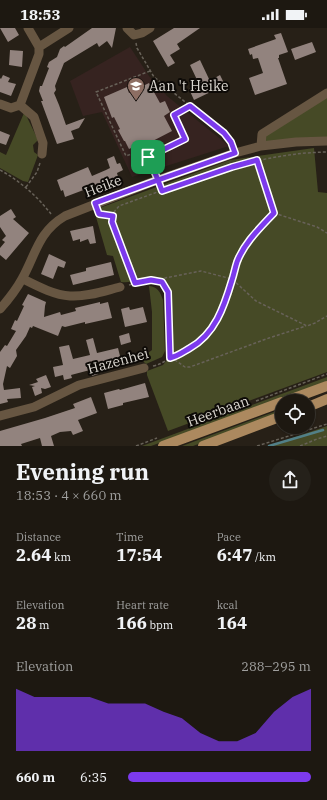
<!DOCTYPE html>
<html lang="en">
<head>
<meta charset="utf-8">
<style>
	:root { --surface:#1d1811; --page:#25211a; --text:#f1f3f6; --muted:#a0a09f; --line:#3b3731; --accent:#7c3aed }
	body { margin:0; font-family:"IBM Plex Serif",serif; background:var(--page); color:var(--text); height:100vh; display:flex; flex-direction:column; font-size:15px; white-space:nowrap }
	* { box-sizing:border-box; margin:0 }
	p { font-size:13px; color:var(--muted) }
	.icon { flex:none; width:22px; height:22px; fill:none; stroke:currentColor; stroke-width:2; stroke-linecap:round; stroke-linejoin:round }
	.map { position:relative; height:418px; overflow:hidden }
	.panel { display:flex; flex-direction:column; background:var(--surface); flex:1 }
	.panel>* { flex:none }
	.fabs { position:absolute; left:275px; top:366px; display:grid; gap:8px }
	.fabs a { display:grid; place-items:center; width:40px; height:40px; border-radius:50%; background:var(--surface); box-shadow:0 1px 3px #0004,0 0 0 1px var(--line); font-size:20px }
	.pin { position:absolute; display:grid; place-items:center; width:34px; height:34px; color:#fff; margin:-17px; border-radius:8px; box-shadow:0 2px 6px #0006 }
	.round { display:grid; place-items:center; flex:none; width:42px; height:42px; border-radius:21px; background:var(--page) }
	.overview { display:flex; align-items:center; justify-content:space-between; height:68px; padding:0 16px }
	h1 { font-size:22px; font-weight:700; line-height:30px }
	.figures { display:grid; grid-template-columns:repeat(3,1fr); gap:6px; height:68px; padding:4px 16px }
	.figures div { display:grid; align-content:center }
	.figures b { font-size:17px; font-weight:700 }
	.figures small { font-size:11px; font-weight:400 }
	.figures p { font-size:11px }
	.chart { height:112px; padding:8px 16px }
	.chart p { display:flex; justify-content:space-between }
	.chart svg { width:100%; height:72px; margin-top:4px; fill:var(--accent); opacity:.7 }
	ul { padding:0 16px; list-style:none; font-size:13px }
	li { display:grid; grid-template-columns:64px 48px 1fr; align-items:center; height:30px }
	li i { height:10px; border-radius:5px; background:var(--accent) }
	.status { display:flex; justify-content:space-between; align-items:center; height:28px; padding:0 20px; background:var(--surface); direction:ltr }
	.status svg { height:11px; fill:currentColor }
	.map>svg:first-child { display:block }
</style>
</head>
<body>
<div class="status"><b>18:53</b><svg viewBox="0 0 49 12"><path d="M0 12V9h3v3zM5 12V6h3v6zM10 12V3h3v9zM15 12V0h3v12zM26 1h20v11H26zM47 4h2v5h-2z"/></svg></div>
<div class="map">
<svg width="327" height="418" viewBox="0 0 327 418">
	<rect width="100%" height="100%" fill="#272017"/>
	<path fill="#362320" d="M130 19 149 48 167 68 229 118 132 149 102 84 83 88 70 53Z"/>
	<path fill="#464a26" d="M327 69V109L267 115 264 111 266 107Z
		M24 85 26 87 38 112 33 117 34 124 38 127 28 154 23 153 0 140V124L6 127Z
		M314 120 318 164 327 165V344L168 403 147 347V343L163 337 172 325 168 262C154 243 140 256 121 254L113 228 107 227 94 182 230 132Z
		M149 258C158 259 160 264 163 272L165 323 162 329 146 336 139 329 148 325 152 322V284Z
		M327 349V353L306 361 151 418H142Z
		M282 381V385L193 418H182Z
		M327 398V418H269Z"/>
	<g fill="none" stroke-linecap="round" stroke-linejoin="round">
		<path stroke="#528088" stroke-width="2.5" d="M269 418 323 402"/>
	</g>
	<path fill="#92837e" d="M0 0H15L19 7 8 14Z
		M92 0H116L112 20 107 13 99 19 97 15 64 35 55 58 56 62 54 65 59 77 66 97 85 90 79 100 71 103 74 111 57 116 41 73H43L39 63 40 58H42L49 40 47 39 49 34 57 29 60 21 64 18 65 19Z
		M174 0H200L177 16 180 21 170 27 175 35 168 39 153 13Z
		M281 5 288 24 279 27V30H278L287 56 255 67 249 50 263 45 258 30 253 31 252 26 250 27 248 21 276 11 274 7Z
		M312 14 316 24 295 32 291 21Z
		M10 22 23 23 22 39 9 37Z
		M200 32 209 51 211 52 220 47 225 57 194 72 189 61 199 56 190 37Z
		M3 47 10 50 8 54 16 56 11 68 0 64V50L1 51Z
		M149 55 160 75 165 73 170 84 164 88 172 103 143 118 142 115 129 121 125 113H124L118 102 120 101 114 89 112 90 104 69 127 59 129 65Z
		M0 103 10 107 6 117 0 115Z
		M114 128 117 136 120 135 123 142 117 145 118 149 65 169 63 162 61 163 57 152 88 139 92 148 106 142 110 140 107 131Z
		M11 181 16 189 13 191 29 205 6 232 0 227V220L5 214 2 212 6 208 0 199V188Z
		M93 198 96 215 90 216 88 211 80 214V211L73 213 70 203Z
		M49 226 66 234 64 240 58 238 53 251 41 246Z
		M111 234 114 247 73 257 70 247 86 243V240Z
		M28 266 46 274 45 278 44 289 60 284 61 287 76 283 75 280 100 274V276L108 274 112 290 85 296V294L65 299 62 298 58 308 33 298 32 300 30 299 26 308 16 322 17 328 10 340 7 338 3 356 4 362 20 360 21 370 7 371 8 374 0 376V324L5 317 7 318 16 303 11 301 15 292 17 293 24 278 22 277Z
		M129 279 130 282 143 279 147 294 125 299 121 281Z
		M129 305 131 314 121 317 119 308Z
		M93 310 97 325 118 320 122 336 115 338 114 335 96 340 98 346 92 348 90 342 71 347 72 350 64 352 63 347 55 349 53 339 63 337 59 319 69 317 73 331 90 327 86 312Z
		M46 347 51 359 45 361 41 360 42 365 35 368 32 359 35 358 29 357 38 354 36 351Z
		M145 355 149 369 123 375V377L108 381 104 365 119 361 120 362Z
		M91 369 97 385 78 392 83 403 73 407 71 403 60 404 51 408 54 418H42L40 410 21 416 22 418H0V403L45 390 75 380 73 376Z"/>
	<g fill="none" stroke-linecap="round" stroke-linejoin="round">
		<path stroke="#686259" stroke-width="1.5" stroke-dasharray="3 2" stroke-linecap="butt" d="M136 15 137 20 154 49 224 105 232 116
			M150 43 96 64 126 128 145 121 155 144
			M147 129 185 111 174 87 190 78
			M0 142C20 153 37 168 51 186
			M26 159 37 144 40 135
			M98 185 99 186 113 188
			M274 185 317 199 327 205
			M135 255 112 194 114 184 119 178C186 154 255 125 327 124
			M162 255 165 250 201 243 232 251 256 273 307 298 315 295 327 288
			M162 255 168 264 170 329
			M129 257 151 252 162 255
			M170 330 175 332 185 339H190L269 310 306 298
			M153 338C162 336 163 334 170 330 178 326 187 323 194 318 225 296 225 266 237 234 244 215 260 200 274 185L255 128
			M256 373 327 346
			M136 418 157 410
			M257 418 327 396
			M300 418 317 411 327 408"/>
		<path stroke="#675642" stroke-width="9" d="M127 0 134 7 142 5 150 0
			M39 19 69 0
			M0 76 11 80 20 77
			M20 77 39 26V19L28 0
			M20 77 34 89 43 115 42 126
			M261 118 262 106 327 65
			M23 251C37 258 54 267 70 268 87 269 104 263 120 259
			M0 281C8 272 16 262 22 251 36 226 38 204 65 188L152 154 235 125 261 118 296 114 327 113
			M0 388 34 379 79 357 144 340"/>
		<path stroke="#ac895f" stroke-width="10" d="M286 373 327 358
			M308 379 327 371
			M163 418 282 374
			M203 418 282 388"/>
	</g>
	<g fill="none" stroke-linecap="round" stroke-linejoin="round">
		<defs>
			<path id="route" d="M148 129 158 152 95 175 99 186 113 188 112 194 135 255 151 252 162 254 168 264 170 330C178 328 183 324 190 320 215 306 224 279 232 252 234 246 235 240 237 234 244 215 260 200 274 185L257 132 232 139 162 163 158 152 235 125 231 114 224 105 190 78 174 87 185 111 148 129"/>
		</defs>
		<use href="#route" stroke="#fff" stroke-width="8"/>
		<use href="#route" stroke="#7c3aed" stroke-width="5"/>
	</g>
	<defs>
		<symbol id="school-pin" viewBox="-11 -11 22 30"><path d="M0 17L-7.5 6A9.5 9.5 0 1 1 7.5 6Z" fill="#8d6e63" stroke="#0d0a07"/><path d="M0-5L7-2L0 1L-7-2ZM-4 1L0 2.5L4 1V4Q0 6-4 4Z" fill="#fff"/></symbol>
	</defs>
	<g fill-rule="evenodd">
		<use href="#school-pin" x="126" y="48" width="20" height="27"/>
	</g>
	<g text-anchor="middle" stroke-width="4" stroke-linejoin="round" paint-order="stroke">
		<g font-size="14" fill="#dbd7d0" stroke="#0d0a07" text-anchor="start">
			<text x="149" y="63">Aan 't Heike</text>
		</g>
		<g font-size="14" fill="#dbd7d0" stroke="#0d0a07">
			<text transform="translate(103 158) rotate(-21)" y="5">Heike</text>
			<text transform="translate(118 333) rotate(-15)" y="5">Hazenhei</text>
			<text transform="translate(218 383) rotate(-20)" y="5">Heerbaan</text>
		</g>
	</g>
</svg>
<div class="fabs">
<a><svg class="icon" aria-label="locate" viewBox="0 0 24 24"><circle cx="12" cy="12" r="6"/><path d="M12 2v4M12 18v4M2 12h4M18 12h4"/></svg></a>
</div>
<div class="pin" style="left:148px;top:129px;background:#1e9e55"><svg class="icon" aria-label="arrive" viewBox="0 0 24 24"><path d="M6 21V4h12l-3 4 3 4H6"/></svg></div>
</div>
<section class="panel">
<div class="overview"><div><h1>Evening run</h1><p>18:53 · 4 × 660 m</p></div><a class="round"><svg class="icon" aria-label="share" viewBox="0 0 24 24"><path d="M12 15V3M7 8l5-5 5 5M5 13v7h14v-7"/></svg></a></div>
<div class="figures">
<div><p>Distance</p><b>2.64<small> km</small></b></div>
<div><p>Time</p><b>17:54</b></div>
<div><p>Pace</p><b>6:47<small> /km</small></b></div>
</div>
<div class="figures">
<div><p>Elevation</p><b>28<small> m</small></b></div>
<div><p>Heart rate</p><b>166<small> bpm</small></b></div>
<div><p>kcal</p><b>164</b></div>
</div>
<div class="chart"><p><span>Elevation</span>288–295 m</p>
<svg viewBox="0 0 160 44" preserveAspectRatio="none"><path d="M0 44V6L10 11L20 11L30 11L40 11L50 15L60 15L70 15L80 20L90 24L100 33L110 38L120 38L130 33L140 20L150 11L160 6V44z"/></svg>
</div>
<ul>
<li><b>660 m</b>6:35<i style="width:100%"></i></li>
</ul>
</section>
</body>
</html>
